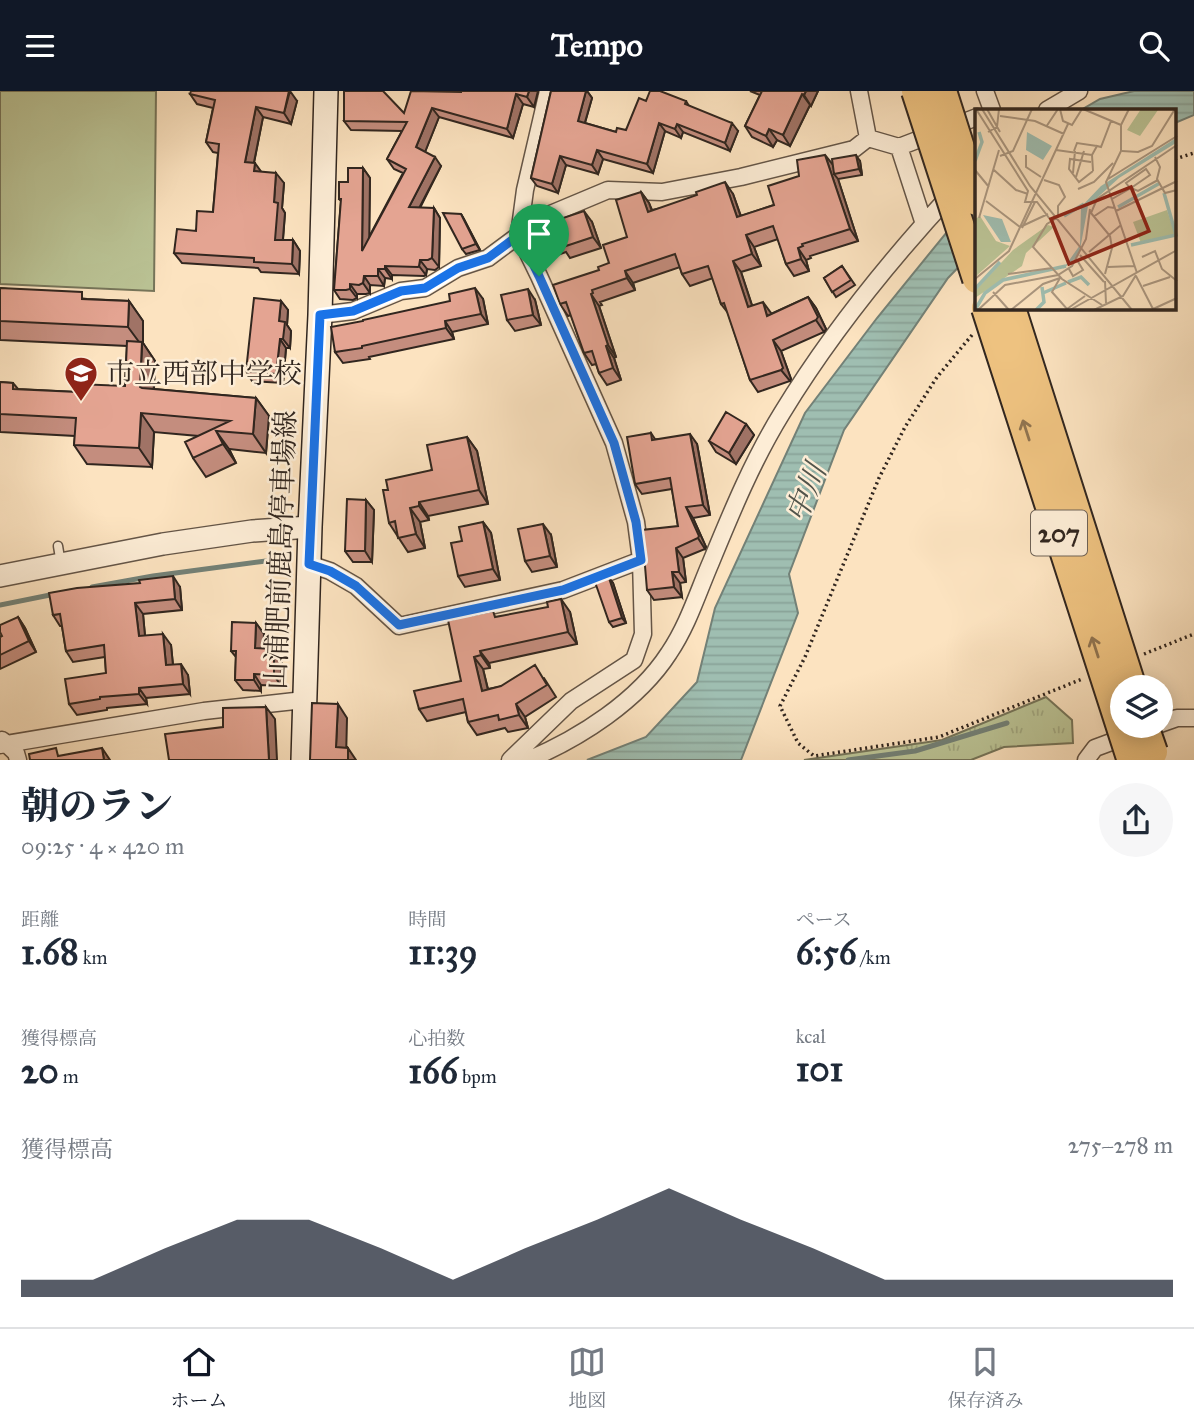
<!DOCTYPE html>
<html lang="ja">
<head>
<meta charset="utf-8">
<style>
	:root { --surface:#fff; --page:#f6f6f7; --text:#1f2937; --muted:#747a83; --line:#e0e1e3; --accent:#111827 }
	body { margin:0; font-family:"IM FELL Great Primer","Noto Serif JP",serif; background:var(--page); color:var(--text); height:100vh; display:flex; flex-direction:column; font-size:26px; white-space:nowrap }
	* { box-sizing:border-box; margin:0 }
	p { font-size:23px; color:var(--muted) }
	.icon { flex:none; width:38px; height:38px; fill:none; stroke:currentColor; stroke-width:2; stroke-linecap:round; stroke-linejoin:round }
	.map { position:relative; height:669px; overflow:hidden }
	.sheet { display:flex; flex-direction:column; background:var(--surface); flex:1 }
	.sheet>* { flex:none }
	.tools { position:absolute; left:1110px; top:584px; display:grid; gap:14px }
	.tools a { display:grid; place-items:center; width:63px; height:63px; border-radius:50%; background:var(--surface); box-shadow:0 4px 18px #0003; font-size:35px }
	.pin { position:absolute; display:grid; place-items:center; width:60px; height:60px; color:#fff; margin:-72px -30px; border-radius:50% 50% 50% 0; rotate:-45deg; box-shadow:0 0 7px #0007 }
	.pin .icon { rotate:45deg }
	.round { display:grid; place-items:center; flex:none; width:74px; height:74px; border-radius:37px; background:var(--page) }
	.head { display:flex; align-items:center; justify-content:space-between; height:119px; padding:0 21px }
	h1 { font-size:38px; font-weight:800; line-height:52px }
	.metrics { display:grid; grid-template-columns:repeat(3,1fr); gap:10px; height:119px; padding:7px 21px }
	.metrics div { display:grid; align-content:center }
	.metrics b { font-size:35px; font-weight:800 }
	.metrics small { font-size:19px; font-weight:400 }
	.metrics p { font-size:19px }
	.chart { height:196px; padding:14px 21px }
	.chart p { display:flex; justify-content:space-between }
	.chart svg { width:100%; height:126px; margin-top:7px; fill:var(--accent); opacity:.7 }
	header { display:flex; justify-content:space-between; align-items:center; height:91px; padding:0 21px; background:var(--accent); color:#fff; font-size:32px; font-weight:800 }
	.tab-bar { display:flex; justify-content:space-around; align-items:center; height:98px; border-top:2px solid var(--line); background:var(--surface); font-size:19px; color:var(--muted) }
	.tab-bar a { display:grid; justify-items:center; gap:4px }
	.tab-bar .selected { color:var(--accent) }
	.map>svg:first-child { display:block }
</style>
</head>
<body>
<header><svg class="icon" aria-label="menu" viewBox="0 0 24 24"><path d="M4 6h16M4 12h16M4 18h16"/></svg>Tempo<svg class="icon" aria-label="search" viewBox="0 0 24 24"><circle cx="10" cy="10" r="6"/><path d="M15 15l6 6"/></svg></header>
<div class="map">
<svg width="1194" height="669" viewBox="0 0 1194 669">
	<defs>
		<pattern id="grass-tufts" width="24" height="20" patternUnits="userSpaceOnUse" patternTransform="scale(1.75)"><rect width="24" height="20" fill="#bbc496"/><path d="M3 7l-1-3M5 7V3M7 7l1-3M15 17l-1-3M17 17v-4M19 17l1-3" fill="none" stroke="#a1a881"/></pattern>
		<pattern id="water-rules" width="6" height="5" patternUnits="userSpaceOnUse" patternTransform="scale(1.75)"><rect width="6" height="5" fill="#9fbeb1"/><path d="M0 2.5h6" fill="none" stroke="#89a398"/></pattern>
	</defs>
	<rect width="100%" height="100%" fill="#fce3c0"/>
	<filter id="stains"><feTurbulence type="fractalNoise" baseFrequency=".00286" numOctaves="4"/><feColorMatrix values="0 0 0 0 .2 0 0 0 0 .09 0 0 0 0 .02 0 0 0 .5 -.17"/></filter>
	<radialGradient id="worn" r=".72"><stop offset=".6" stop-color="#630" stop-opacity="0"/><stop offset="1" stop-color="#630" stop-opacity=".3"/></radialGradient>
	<path fill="url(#grass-tufts)" stroke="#76755a" stroke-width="2" d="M1046 606 1072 629 1073 652 1004 656 971 669H804L942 649Z"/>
	<path fill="#bbc496" stroke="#76755a" stroke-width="2" d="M0 0H156L154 200 0 193Z"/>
	<path fill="url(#water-rules)" stroke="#738177" stroke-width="2" d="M1134 0H1194V24L1175 32V19H1081L1100 8Z
		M977 104V157L948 187 844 339 789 483 798 522 741 669H587L646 646 697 591 715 517 805 322 877 227Z"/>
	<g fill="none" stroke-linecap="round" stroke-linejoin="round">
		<path stroke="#738177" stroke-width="5" d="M92 496 153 485 266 470
			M0 514 55 503
			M848 669 915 660 1007 632"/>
		<defs>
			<path id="service" d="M58 455 61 473"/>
			<path id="minor" d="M859 0 868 47 899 56 924 133
				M985 0 992 19
				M1047 19 1079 0
				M899 56 977 26
				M320 224 353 220 401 200 425 197 458 177 488 167 519 144 534 130 608 99 662 101 741 86 854 58 868 47
				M309 473 330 480 356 495 399 535 563 499 641 469
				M1160 633 1177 627H1194
				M2 649 16 662 18 669
				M0 654 204 620 304 609
				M510 669 571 610 634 569 643 543 641 469 636 431 614 352 539 185 519 144 525 99 548 0
				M528 669C580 647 638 610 669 562 688 534 698 501 711 471 732 420 753 369 782 322 830 243 890 169 953 101
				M1086 669 1095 657 1130 644"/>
			<path id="tertiary" d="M0 485 163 453 252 440 310 436"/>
			<path id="secondary" d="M303 669 310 436 320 224 326 0"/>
		</defs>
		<use href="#service" stroke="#645547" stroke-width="11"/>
		<use href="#minor" stroke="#645547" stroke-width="19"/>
		<use href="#tertiary" stroke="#645547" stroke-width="24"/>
		<use href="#secondary" stroke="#31261f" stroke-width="26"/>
		<path stroke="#31261f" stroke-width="3.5" stroke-dasharray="2 3.5" stroke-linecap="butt" d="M1175 68 1194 62
			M972 244 937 286 905 336 879 387 805 566 780 615 798 652 814 665 939 646 1082 588
			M1144 563 1194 543"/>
		<use href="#service" stroke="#fdedd6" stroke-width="8"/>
		<use href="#minor" stroke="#fdedd6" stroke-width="16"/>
		<use href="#tertiary" stroke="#fdedd6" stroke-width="21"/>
		<use href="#secondary" stroke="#fdedd6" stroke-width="23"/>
		<defs>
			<path id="trunk-bridge" d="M916 0 977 188
				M942 0 977 110
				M986 217 1131 667
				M1011 217 1132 597
				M1144 635 1153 661"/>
		</defs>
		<use href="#trunk-bridge" stroke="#31261f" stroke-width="32" stroke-linecap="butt"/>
		<use href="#trunk-bridge" stroke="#eec280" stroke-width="28"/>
	</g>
	<path fill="#c48d7e" stroke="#31261f" stroke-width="2" d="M440 0H538L534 16 523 13 513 47 439 26 425 61 441 75 420 117H434L440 127 439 176 435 179 427 178 426 184 424 185 392 184V188L385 187 384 195 370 194V202L366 203H357V207L353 209 340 208 334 199 341 110 339 108 348 91 363 77 370 87 369 146 403 82 394 78 387 68 402 40 351 39 344 30 404 22 443 1Z
		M551 0H587L592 7 585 32 616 41 626 39 646 10H686L689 15 738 40 730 60 683 41 681 47 665 40 653 82 603 68 598 83 566 74 558 102 537 95 531 87Z
		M750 0H818L811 15 810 14 790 55 777 49 773 56 752 46 745 35 760 4Z
		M190 3 297 10 291 33 263 26 254 72 261 81 284 92 282 117 285 122 283 149H293L300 160 299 183 261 181 258 177 182 172 174 162 213 121 218 62 213 61 206 51 213 17 197 13Z
		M860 70 862 84 838 88 858 150 810 165 811 167 806 169 809 180 794 185 786 173 778 148 754 156 761 175 741 181 752 214 771 223 808 206 816 217 826 238 824 241 781 260 791 288 790 290 758 301 750 289 728 222 721 213 713 187 690 195 682 183 680 176 633 192 635 199 600 211 602 214 599 215 616 266 614 267 621 289 607 294 599 282 596 273 592 274 584 262 571 224 568 225 560 213 599 179 609 172 627 146 641 101 649 112 652 119 733 103 741 125 774 114 833 74Z
		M461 123 480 159 466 163 462 158Z
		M592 131 601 157 570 167 566 161 549 167 541 156Z
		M842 175 855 194 836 206 824 187Z
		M0 197 87 208 129 210 143 230V252L155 270 154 298 256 307 269 325 266 362 229 358 236 372 206 386 193 367 198 345 154 341 152 376 87 373 74 354 75 345 0 341V291L13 292 18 298 77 301 125 295 127 255 0 249Z
		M483 208 488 233 452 241 454 248 369 266 370 268 343 272 335 261Z
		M535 209 541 234 515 240 507 229Z
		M281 210 288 219 287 234 291 240 290 257H286L283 292 252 290 246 280Z
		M746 333 754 344 736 373 716 361 709 350Z
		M651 342 655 348 697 353 710 424 693 427 706 456 705 458 683 467 686 491 680 492 682 506 654 509 647 499 678 435 672 398 642 403 635 393Z
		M467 346 477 360 488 413 428 425 429 429 420 431 425 457 408 461 389 432 388 399 432 379Z
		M366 409 374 419 372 471H353L345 460Z
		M483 431 491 442 500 489 465 496 458 485 462 450Z
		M551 444 557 476 532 481 525 470Z
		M609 487 613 492 626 532 613 536 609 531Z
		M180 496 182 519 143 523 145 545 171 554 173 574 188 584 190 603 146 607 147 613 107 617V619L77 624 69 613 106 582 105 566 73 571 66 560 62 535H60L53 524Z
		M570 521 577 553 489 572 490 577 483 578 488 598 544 587 556 606 525 626 528 637 508 641 505 637 477 644 468 631 466 621 427 630 419 618 461 590 476 524 497 526Z
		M18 526 25 537 36 561 0 578V546Z
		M256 532 264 543 263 557 282 568 281 595 261 594V600L243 599 235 589 236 566 231 560Z"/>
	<path fill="#a07366" stroke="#31261f" stroke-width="2" d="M290 0 297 10 291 33 284 22Z
		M529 0H538L534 16 527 6Z
		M586 0H587L592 7 583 38 578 30Z
		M806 0H818L811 15 804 4Z
		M516 3 523 13 513 47 507 38Z
		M802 3 810 14 790 55 783 44Z
		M256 16 263 26 252 81 245 71Z
		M432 17 439 26 423 66 416 56Z
		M659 32 665 40 653 82 647 73Z
		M732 32 738 40 730 60 725 52Z
		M677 33 683 41 681 47 675 38Z
		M769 38 777 49 773 56 766 45Z
		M597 59 603 68 598 83 592 74Z
		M825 64 834 75V83L838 88 858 150 850 138Z
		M856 64 860 70 862 84 859 78Z
		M560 65 566 74 558 102 552 93Z
		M435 66 441 75 415 125 409 116Z
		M255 72 262 82 254 80Z
		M363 77 370 87 369 169 362 160Z
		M276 82 284 92 282 117 285 122 282 159 275 149 274 111Z
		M725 91 733 103 745 138 737 126Z
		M641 101 649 112 656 132 648 121Z
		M434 117 440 127 439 176 432 167Z
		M584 120 592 131 601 157 593 146Z
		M461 123 464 128 480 159 476 153Z
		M746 144 754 156 761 175 752 163Z
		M293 149 300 160 299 183 292 173Z
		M798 157 806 169 809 180 801 168Z
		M420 169 427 178 426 184 419 175Z
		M733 170 741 181 756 227 748 216Z
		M385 175 392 184V188L385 178Z
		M378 178 385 187 384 195 378 185Z
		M625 180 633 192 635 199 627 187Z
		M364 185 370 194V202L363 192Z
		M350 193 357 203V207L350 198Z
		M475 197 483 208 488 233 481 223Z
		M528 198 535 209 541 234 533 224Z
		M591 203 599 215 616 266 608 254Z
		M808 206 816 217 826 238 824 241 816 229Z
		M129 210 143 230V252L155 270 153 314 140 296 142 255 128 236Z
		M281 210 288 219 287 234 291 240 290 257 283 248 279 230Z
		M763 211 771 222 776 236 767 225Z
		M445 230 452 241 454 248 446 237Z
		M280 248 286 257 283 292 276 283Z
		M773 249 781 260 791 288 790 290 781 279Z
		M606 255 614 267 621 289 613 277Z
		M256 307 269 325 266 362 253 343Z
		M141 322 154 341 152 376 139 357Z
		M746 333 754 344 736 373 729 362Z
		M216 340 229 358 236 372 223 353Z
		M690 343 697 353 710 424 703 414Z
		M467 346 477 360 488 413 479 399Z
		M366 409 374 419 372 471 365 460Z
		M419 411 428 425 429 429 419 415Z
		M686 416 693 427 706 456 705 458 698 447Z
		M410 417 420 431 425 457 416 443Z
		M483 431 491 442 500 489 493 478Z
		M543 433 551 444 557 476 550 465Z
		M676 457 683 467 686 491 679 481Z
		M672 481 680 492 682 506 674 496Z
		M173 485 180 496 182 519 175 508Z
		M609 487 613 492 626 532 622 527Z
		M561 508 570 521 577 553 568 541Z
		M135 512 143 523 146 556 139 545Z
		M18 526 25 537 36 561 29 550Z
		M256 532 264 543 263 568 255 557Z
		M163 543 171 554 174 585 166 574Z
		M274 558 282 568 281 595 274 584Z
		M480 560 489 572 490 577 481 564Z
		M474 566 483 578 491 612 482 600Z
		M181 573 188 584 190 603 183 593Z
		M254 583 261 594V600L254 589Z
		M139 597 146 607 147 613 139 603Z
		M338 613 347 627 346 669 336 656Z
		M516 613 525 626 528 637 519 624Z
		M266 616 275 628 277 669H269Z
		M102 657 110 669H104Z
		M348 657 356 669H348Z"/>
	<path fill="#e4a492" stroke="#31261f" stroke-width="2" d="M191 0H289L284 22 256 16 245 71 255 72 254 80 276 82 274 111 278 112 275 149H293L292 173 254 171V167L174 162 177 138 196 140 197 120 213 121 219 53 206 51 215 9 190 3Z
		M344 0H383L404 22 411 0 461 1V0H529L527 6 516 3 507 38 432 17 416 56 435 66 409 116 434 117 432 167 428 169H420L419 175 418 176 385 175V178H378V185H364L363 192 359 194 350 193V198L346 199H334L341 108H339V91H348V77H363L362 160 406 78 387 68 407 31 344 30Z
		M551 0H586L578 30 616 41 617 37 626 39 639 7 646 10 650 0H660L686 10 685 13 732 32 725 52 677 33 675 38 659 32 647 73 597 59 592 74 560 65 552 93 531 87Z
		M762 0H806L804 4 802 3 783 44 769 38 766 45 745 35Z
		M825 64 850 138 802 153 803 155 798 157 801 168 786 173 773 135 746 144 752 163 733 170 748 216 763 211 767 225 808 206 818 226 816 229 773 249 783 277 781 279 750 289 724 212 721 213 708 175 682 183 675 163 625 180 627 187 592 199 593 202 591 203 608 254 606 255 613 277 599 282 592 260 584 262 566 211 560 213 553 194 599 179 598 176 609 172 603 154 627 146 616 109 641 101 648 121 697 104 696 101 725 91 737 126 774 114 768 95 799 85 797 69Z
		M856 64 859 78 834 83 832 68Z
		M584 120 593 146 563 156 561 150 541 156 536 142 556 135 554 130Z
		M443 122 461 123 476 153 462 158Z
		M842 175 851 189 832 201 824 187Z
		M0 197 82 201V208L129 210 128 236 0 230Z
		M475 197 481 223 445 230 446 237 362 255V257L335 261 331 236 363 230V229L450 210 449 203Z
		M528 198 533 224 507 229 501 204Z
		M254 207 281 210 279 230 285 231 283 248H280L276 283 246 280Z
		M127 250 142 251 140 296 142 297 256 307 253 343 216 340 223 353 193 367 185 351 230 330 141 322 139 357 74 354 76 327 0 323V291L13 292V298L77 301V293L125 295Z
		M726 321 746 333 729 362 709 350Z
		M651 342 652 349 690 343 703 414 686 416 699 445 698 447 676 457 679 481H672L674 496 647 499 642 439 678 435 670 387 635 393 627 346Z
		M467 346 479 399 419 411V415L410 417 416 443 398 447 395 430 389 432 383 399H388L386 389 432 379 427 354Z
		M347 408 366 409 365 460H345Z
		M483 431 493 478 458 485 451 452 462 450 459 436Z
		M543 433 550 465 525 470 518 438Z
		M173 485 175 508 135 512 139 545 163 543 166 574 181 573 183 593 139 597V603L100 606V608L69 613 65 588 106 582 104 554 66 560 60 523 53 524 49 502 77 497 140 492 139 489Z
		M609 487 622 527 609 531 595 491Z
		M561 508 568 541 480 560 481 564 474 566 482 600 501 595 535 574 547 594 516 613 519 624 499 629 498 624 468 631 463 608 419 618 414 600 461 590 448 529 455 528 453 521 472 517 473 524 493 520 495 526 548 516 547 511Z
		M18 526 29 550 0 564V546L2 545 0 541V534Z
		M232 531 256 532 255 557 274 558V584L254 583V589H235L236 560H231Z
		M312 612 338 613 336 656 348 657V669H310Z
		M266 616 269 669H169L165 643 223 636V617Z
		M56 657 58 665 102 657 104 669H30L29 663Z"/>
	<defs><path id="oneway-shaft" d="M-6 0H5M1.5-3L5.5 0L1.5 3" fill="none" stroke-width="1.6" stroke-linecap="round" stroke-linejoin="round" transform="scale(1.75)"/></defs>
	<g stroke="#907450">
		<use href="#oneway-shaft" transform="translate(1026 339) rotate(-108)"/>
		<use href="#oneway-shaft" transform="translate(1095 556) rotate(-108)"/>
	</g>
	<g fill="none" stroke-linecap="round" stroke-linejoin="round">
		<defs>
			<path id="route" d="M519 144 539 185 614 352 636 431 641 469 563 499 399 534 356 495 330 480 309 473 320 224 353 220 401 200 425 197 458 177 488 167Z"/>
		</defs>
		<use href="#route" stroke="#fff" stroke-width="14"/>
		<use href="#route" stroke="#1a73e8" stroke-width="9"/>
	</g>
	<defs>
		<symbol id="school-pin" viewBox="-11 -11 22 30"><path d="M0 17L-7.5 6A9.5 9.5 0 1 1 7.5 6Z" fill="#8f2418" stroke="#fdedd6"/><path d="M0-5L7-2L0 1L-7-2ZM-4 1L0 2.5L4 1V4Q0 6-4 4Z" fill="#fff"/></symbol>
	</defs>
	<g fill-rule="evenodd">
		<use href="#school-pin" x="62" y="263" width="38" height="52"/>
	</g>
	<g text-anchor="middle" stroke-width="5" stroke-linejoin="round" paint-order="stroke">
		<rect fill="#fdedd6" stroke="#6e6256" stroke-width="2" x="1031" y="419.5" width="56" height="45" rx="5"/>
		<g font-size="26" font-weight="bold" fill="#31261f">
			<text x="1059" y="451">207</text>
		</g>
		<g font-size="28" fill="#31261f" stroke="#fdedd6" text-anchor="start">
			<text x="106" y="292">市立西部中学校</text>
		</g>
		<g font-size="28" fill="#31261f" stroke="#fdedd6">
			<text transform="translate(280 459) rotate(-88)" y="10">山浦肥前鹿島停車場線</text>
		</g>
		<g font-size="30" font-style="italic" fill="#52544b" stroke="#fdedd6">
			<text transform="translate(806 402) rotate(-68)" y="10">中川</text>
		</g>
	</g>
	<g transform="translate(975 18)">
		<rect width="201" height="201" fill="#fce3c0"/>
		<path d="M73 116 79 118 51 144 47 157 0 189V182L38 141Z" fill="#bbc496"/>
		<path d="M166 0 183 1 165 27 152 21ZM192 101 200 125 166 134 158 113ZM5 107 21 132 35 137 0 168V110Z" fill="#bbc496"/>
		<path d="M52 23 77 37 68 51 51 41ZM201 29V34L144 69 113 97 104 146 88 160 105 136 106 98 126 77ZM8 106 27 110 36 133H26Z" fill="#9fbeb1"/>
		<path fill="none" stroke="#9fbeb1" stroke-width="3.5" d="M0 52 7 33 4 23M143 98 185 74M89 107 109 95M156 136 201 126 189 84M93 173 106 168 114 176M0 180 25 153M68 184 91 174M0 201 10 184 28 171 91 157M61 201 69 193 67 178"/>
		<path fill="none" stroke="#ab9780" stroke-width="2" d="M1 0 53 82 50 93H62L77 113M7 0 55 77 157 201M12 0 25 23M85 0 88 12 97 16 107 0M108 0 146 16M154 0 146 16V42L131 73 162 164M25 7 60 12 89 25M71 18 83 0M13 23 22 18 24 0M81 41 117 46M99 42 102 34 122 37M147 42 163 43 177 37 200 0M51 46V58L66 68M25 47 38 42 57 0M180 48 185 58 182 70 190 84 202 81M116 53 95 50 94 60 104 73 118 62M0 61 14 78M19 61 41 81 53 85M118 62 117 46 122 37 126 38 136 12M98 64 100 42M101 68 109 42M133 70 202 27M69 71 84 76 90 88 83 97V108L72 115 58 138 87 170 127 196M103 80 119 73 138 54M137 90 156 79 175 66 171 60 151 74 155 79H156L163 82 183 71M11 92 45 118M141 102 202 72M118 108 133 98 140 99M4 109 24 41M45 118 73 105M47 119 60 93M114 143 146 116M105 146 129 173M167 148 180 142 187 160 202 172M133 158 159 157M94 160 98 167 108 161 102 151M33 165 77 159M130 165 137 139 135 127 116 104 122 90 202 36M161 167 178 200M85 169 77 183 92 200 110 187M0 170 34 142 93 15M130 172 131 194M168 177 195 168M18 183 34 201M3 201 30 176 83 166 97 157 111 130 115 100M36 201 68 175 85 169M95 201 202 141M119 201 148 187 161 166M176 201 202 189"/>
		<path fill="#8f2418" fill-opacity="0.15" stroke="#8f2418" stroke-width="3.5" d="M156 78 174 122 94 155 76 110Z"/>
		<rect width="201" height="201" fill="none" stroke="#31261f" stroke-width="3.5"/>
	</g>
	<rect width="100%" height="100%" filter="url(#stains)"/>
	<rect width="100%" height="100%" fill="url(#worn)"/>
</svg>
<div class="tools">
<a><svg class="icon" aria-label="layers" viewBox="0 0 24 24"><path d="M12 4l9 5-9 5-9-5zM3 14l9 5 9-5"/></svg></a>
</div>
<div class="pin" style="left:539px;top:185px;background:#1e9e55"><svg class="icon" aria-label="arrive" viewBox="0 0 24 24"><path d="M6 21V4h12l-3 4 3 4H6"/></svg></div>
</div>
<section class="sheet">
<div class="head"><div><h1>朝のラン</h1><p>09:25 · 4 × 420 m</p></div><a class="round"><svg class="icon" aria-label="share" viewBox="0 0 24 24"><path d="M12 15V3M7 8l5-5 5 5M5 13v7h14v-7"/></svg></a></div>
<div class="metrics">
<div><p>距離</p><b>1.68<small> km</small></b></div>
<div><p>時間</p><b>11:39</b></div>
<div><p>ペース</p><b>6:56<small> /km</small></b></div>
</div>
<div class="metrics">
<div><p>獲得標高</p><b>20<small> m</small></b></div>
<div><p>心拍数</p><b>166<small> bpm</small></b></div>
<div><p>kcal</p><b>101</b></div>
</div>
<div class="chart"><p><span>獲得標高</span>275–278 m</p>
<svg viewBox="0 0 160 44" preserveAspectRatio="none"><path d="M0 44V38L10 38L20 27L30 17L40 17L50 27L60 38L70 27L80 17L90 6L100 17L110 27L120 38L130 38L140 38L150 38L160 38V44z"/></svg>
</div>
</section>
<nav class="tab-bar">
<a class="selected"><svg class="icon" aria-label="home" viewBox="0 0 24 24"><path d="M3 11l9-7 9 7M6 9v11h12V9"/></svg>ホーム</a>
<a><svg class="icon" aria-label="map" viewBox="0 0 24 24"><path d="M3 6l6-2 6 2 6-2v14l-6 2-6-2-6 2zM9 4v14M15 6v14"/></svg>地図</a>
<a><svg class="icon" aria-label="saved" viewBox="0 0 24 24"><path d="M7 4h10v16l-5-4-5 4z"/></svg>保存済み</a>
</nav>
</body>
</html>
